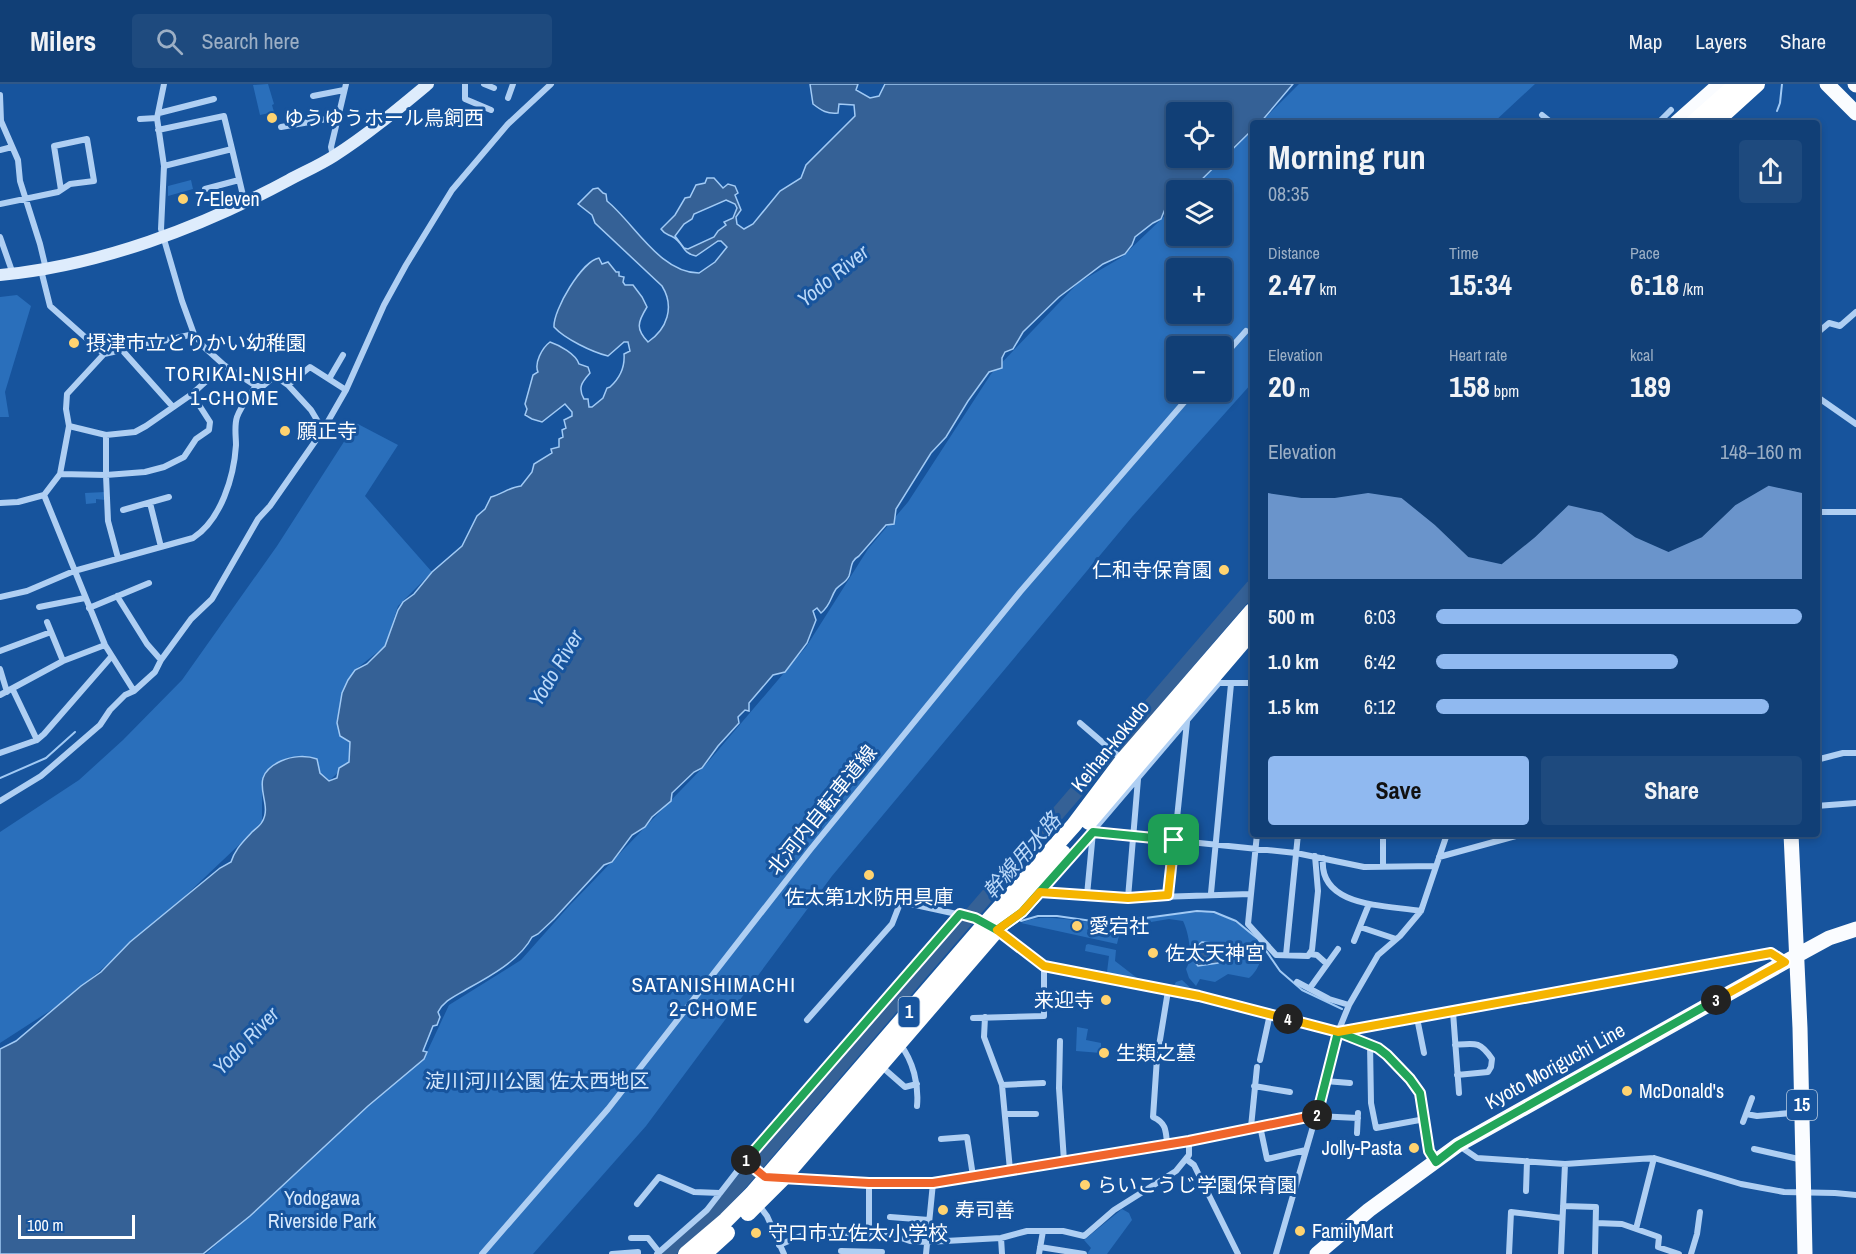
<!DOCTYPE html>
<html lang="en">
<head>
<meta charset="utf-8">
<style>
	:root { --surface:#113f76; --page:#1e4a7e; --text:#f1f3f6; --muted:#9cafc5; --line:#305888; --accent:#90b9f0 }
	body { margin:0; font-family:"Archivo Narrow","Noto Sans JP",sans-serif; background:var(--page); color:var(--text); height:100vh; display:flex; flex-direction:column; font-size:22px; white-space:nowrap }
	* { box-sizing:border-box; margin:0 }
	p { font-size:20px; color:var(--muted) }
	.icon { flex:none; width:33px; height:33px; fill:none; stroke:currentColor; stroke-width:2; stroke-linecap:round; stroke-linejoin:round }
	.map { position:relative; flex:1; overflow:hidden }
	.sheet { position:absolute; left:1250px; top:36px; width:570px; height:717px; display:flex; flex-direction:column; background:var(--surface); border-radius:6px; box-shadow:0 3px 9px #0003,0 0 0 2px var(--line) }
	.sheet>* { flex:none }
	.tools { position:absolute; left:1166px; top:18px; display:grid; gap:12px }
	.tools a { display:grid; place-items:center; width:66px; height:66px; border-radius:6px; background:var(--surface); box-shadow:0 3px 9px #0003,0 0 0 2px var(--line); font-size:30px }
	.scale { position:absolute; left:18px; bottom:15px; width:117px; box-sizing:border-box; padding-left:6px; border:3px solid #fff; border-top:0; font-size:16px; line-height:21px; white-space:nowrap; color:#fff; -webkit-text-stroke:4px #17549d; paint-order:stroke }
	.pin { position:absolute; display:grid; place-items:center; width:51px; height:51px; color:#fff; margin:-26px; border-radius:12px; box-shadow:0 3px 9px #0006 }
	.km { position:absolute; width:30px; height:30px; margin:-15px; border-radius:50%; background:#222; color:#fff; font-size:16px; line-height:30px; text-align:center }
	.round { display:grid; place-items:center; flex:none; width:63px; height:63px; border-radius:6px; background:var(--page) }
	.headline { display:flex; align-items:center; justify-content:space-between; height:102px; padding:0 18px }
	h1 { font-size:33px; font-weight:700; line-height:45px }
	.stats { display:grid; grid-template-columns:repeat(3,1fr); gap:9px; height:102px; padding:6px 18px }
	.stats div { display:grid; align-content:center }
	.stats b { font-size:30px; font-weight:700 }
	.stats small { font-size:16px; font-weight:400 }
	.stats p { font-size:16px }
	.chart { height:168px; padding:12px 18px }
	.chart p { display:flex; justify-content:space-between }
	.chart svg { width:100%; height:108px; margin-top:6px; fill:var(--accent); opacity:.7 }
	.cta { display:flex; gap:12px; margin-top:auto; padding:12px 18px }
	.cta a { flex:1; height:69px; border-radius:6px; background:var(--accent); color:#111; font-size:24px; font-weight:700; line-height:69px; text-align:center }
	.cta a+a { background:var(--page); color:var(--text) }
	ul { padding:0 18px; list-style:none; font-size:20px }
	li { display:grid; grid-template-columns:96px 72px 1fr; align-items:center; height:45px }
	li i { height:15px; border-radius:8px; background:var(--accent) }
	header { display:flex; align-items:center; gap:36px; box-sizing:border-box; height:84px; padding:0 30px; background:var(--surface); border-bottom:2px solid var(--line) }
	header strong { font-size:28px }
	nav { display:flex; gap:33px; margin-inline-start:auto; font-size:21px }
	.search { width:420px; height:54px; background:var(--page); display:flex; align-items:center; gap:15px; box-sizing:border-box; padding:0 21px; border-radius:6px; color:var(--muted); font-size:22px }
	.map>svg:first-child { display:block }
</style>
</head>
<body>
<header>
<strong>Milers</strong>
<div class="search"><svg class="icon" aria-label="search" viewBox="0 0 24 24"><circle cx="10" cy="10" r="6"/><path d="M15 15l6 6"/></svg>Search here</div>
<nav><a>Map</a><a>Layers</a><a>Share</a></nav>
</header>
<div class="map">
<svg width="1856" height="1170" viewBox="0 0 1856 1170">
	<rect width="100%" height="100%" fill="#17549d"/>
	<path fill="#2a6fbb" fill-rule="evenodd" d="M268 0 274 20 272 21 274 28 260 31 253 1Z
		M1299 0H1535L1493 39H1260Z
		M1252 46V299L1132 433 832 792 646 1042 533 1170H206L427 968 449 921 521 876 569 822 708 678 806 563 868 465 908 418 991 290 1078 199 1122 173 1176 121V152H1221V106H1191ZM1176 184H1221V230H1176ZM1176 262H1221V308H1176Z
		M191 96 193 105 168 112V102Z
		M17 211 31 222 5 308 9 333H0V213Z
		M356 339 398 361 365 412 432 488 398 522 385 562 355 586 349 678 329 697 320 689 262 700V739L164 832 62 919 0 959V748L79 696 123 656 182 596 277 462Z
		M105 408V416L96 415V419L86 420 85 409Z
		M1207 828C1230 831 1251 846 1264 865 1261 876 1258 887 1249 894L1228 890 1215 898 1200 895 1196 902 1189 894 1186 885C1193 873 1189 849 1183 837L1169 835 1121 843 1117 860 1021 839C1046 828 1069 838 1095 838 1132 838 1169 829 1207 828Z
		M1088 860 1116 866 1115 877 1141 897 1109 891 1107 888 1109 872 1085 867 1086 861Z
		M1182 896 1195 908 1173 903 1176 898Z
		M1077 943 1088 945 1086 956 1101 959V969L1076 967Z
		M1122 1125 1129 1129 1132 1136 1107 1170H1087L1091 1164 1084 1156Z"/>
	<path fill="#356196" stroke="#a1caf5" stroke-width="1.5" fill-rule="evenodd" d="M810 0H858L856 6 870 14 879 12 885 0H1293L1260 39H1252V46L1191 106H1176V121L1165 125 1161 135 1153 139 1135 153 1132 161 1125 170 1103 180 1059 213 1023 248 1013 265 1005 268 1002 274V284L989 288 968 317 946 353 931 369 896 425 894 440 886 441 859 472C850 477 852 483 849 492 846 499 840 500 836 505 830 514 831 521 821 529L817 524 813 527 816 536 807 559 785 588 773 591 749 619V627L745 626 738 633 739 639 718 662 702 684 694 688 672 709 671 717 652 733 645 743 632 751 612 778 604 781 554 835 538 850 532 853C520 876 489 893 467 905 456 912 444 916 438 928L440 933 437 941 433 942 423 967 427 968 424 975 368 1022 250 1132 203 1170H0V965L16 957 81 902 101 888 130 858 220 784 231 778C235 765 243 758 252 748 255 745 260 742 262 738 275 718 244 694 281 677 292 672 306 671 317 675L320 689 329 697 337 694 339 684 349 678 350 658 340 652 337 639 342 609 348 596 355 586 367 580 385 562 398 526 403 518 414 510 432 488 462 462 477 432 485 425 491 413C502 410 510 403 521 402L532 388 534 380 552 369 551 365 559 363V355L563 353 562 346 566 344 564 336 572 332V328L565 320 542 338 532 335 525 331 527 325 525 320 533 291 538 288C534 279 542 264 550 258 559 261 576 270 579 280L588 283 590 289C583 297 577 303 584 315H588L589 323H592L603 314 607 304 610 303C620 294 625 283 624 270L630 267 628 258H624L608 272C592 268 565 255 554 243 553 226 582 177 599 174L602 180 608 178 616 188H619V192L624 193 623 198 625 201H633L642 213 647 223C637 239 636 245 648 258 667 245 675 223 662 202L595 139 592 131 578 120 593 105 598 104 603 109 606 110 607 117C634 139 660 189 699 189L715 178 727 163 721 157H718L696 172C681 169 684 159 673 153 668 150 665 151 661 145L675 131 685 114 690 113 696 101 705 99 707 94H714L723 104 728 100 735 102 738 109 735 111 741 126 736 133 737 140 744 145 753 140 780 107 801 94 806 81 855 32 854 21 839 20 838 29C827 30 822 27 813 20ZM1176 28H1221V74H1176ZM726 116 735 120 737 124 733 134 724 138 726 141 718 147 714 153 688 165 684 164 675 152 684 140 692 135 694 130Z
		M1202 858 1212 859 1208 866 1209 871H1216L1221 868V874L1218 879 1198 882 1193 876V865Z"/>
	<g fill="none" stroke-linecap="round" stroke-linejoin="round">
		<path stroke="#a1caf5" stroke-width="2" d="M1777 27 1780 19 1782 0
			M1773 39 1774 36
			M0 694 46 674 75 648
			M1021 837 1038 832H1057L1092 837 1138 835 1197 827 1214 828 1236 837 1258 855 1280 887 1302 906 1342 925"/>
		<path stroke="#356196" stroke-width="14" d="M666 1170 715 1126 738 1102 1252 503"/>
		<path stroke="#afcff3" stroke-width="6" d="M465 0V15L491 26
			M484 0 494 4
			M0 11 1 37 18 76 20 97 40 160 46 185
			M313 12 344 6
			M508 14 513 0
			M159 29 214 15
			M1542 31 1552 39
			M140 35 157 34
			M1658 39 1671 26
			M281 43 338 33
			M158 46 224 32 232 65 164 82
			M232 65 245 120
			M0 66 12 63
			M333 72 331 63 346 0
			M205 105 239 96
			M0 120 58 108 70 100 94 97 87 55 54 62 61 106
			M0 153 13 190
			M1816 250 1829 239 1840 242 1856 228
			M122 266 173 323
			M104 270 194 250
			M1221 275 1246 247
			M329 295 343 271
			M288 301 311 326 323 346
			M256 302H263L275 292 288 301 310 283 346 306
			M1816 312 1856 340
			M69 342 106 351
			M60 390 106 391V351L135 348 146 342 192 310 224 281
			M44 411 105 561 134 607
			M0 419 18 418 44 411 60 390 69 342 66 325 67 310 104 270 50 222 41 186
			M150 419 161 463
			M123 426 169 413
			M1816 428H1856
			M118 474 108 437 106 391 145 388 164 383 184 373 196 355 209 346 210 338 192 310
			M117 512 147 560 161 576
			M0 513 27 507 74 487 193 454C221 436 234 393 236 361 236 352 234 342 237 333 241 322 250 311 256 302L224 281 204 263 194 250 182 217 161 145 164 82 157 34 164 0
			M39 523 85 514
			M89 524 149 499
			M47 538 63 577
			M0 567 51 548
			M0 585 7 608
			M1216 599H1252
			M0 611 63 577 105 561
			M1080 639 1123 676
			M37 656 44 650 111 573
			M0 669 37 656 13 606
			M1816 676 1843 669H1856
			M0 717 41 692 100 641 110 626 125 611 134 607 155 588 161 576 191 535 212 515 258 435 270 422 323 346 346 306 384 221 406 181 452 106 508 40 551 0
			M1816 722 1856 719
			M1257 750 1248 840 1276 871 1308 872 1312 866 1318 807 1315 772
			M1383 750V782
			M1344 751V750
			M1439 773 1523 750
			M1323 774C1318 824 1387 821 1421 827
			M1045 803 1218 600
			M1040 808 1128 814 1250 810
			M1211 809 1231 600
			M1087 811 1093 748 1296 769 1364 783 1436 782
			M1169 811 1187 638
			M1128 814 1138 695
			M888 815 975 834 984 838
			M1360 843 1396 855
			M998 846 1044 882 1199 912 1338 948 1370 960 1387 971 1420 1009 1429 1067 1435 1077
			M1354 857 1369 820
			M1310 870 1317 871 1327 880
			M1286 871 1298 750
			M1297 898 1329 915 1349 921
			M1310 904 1338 865
			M1453 928 1459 1009
			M985 933 984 953 1002 1001 1010 1086
			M973 934 1044 932V882
			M1417 934 1424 969
			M807 936 892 840 901 817
			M1339 948 1771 869 1784 877
			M1060 957 1059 1004 1064 1077
			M900 960C913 977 919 1000 917 1022
			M1370 960 1371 1019 1376 1044 1425 1035
			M1455 961C1475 959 1480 957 1492 975L1491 983 1488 988 1457 991
			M1260 976 1270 930
			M881 982 905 1003 917 1000
			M1325 997 1350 999
			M1002 1001 1043 999
			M1254 1002 1290 1008
			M1005 1030H1036
			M1746 1030 1757 1032 1802 1028
			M1743 1038 1752 1014
			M1260 1042 1267 1075 1306 1066
			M1251 1043 1257 983
			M1357 1049 1358 1029
			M941 1055 967 1053 973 1092
			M1167 1060C1166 1046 1166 1039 1153 1033L1157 974 1168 907
			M1458 1061 1477 1074 1565 1080 1654 1074 1741 1100 1784 1108 1835 1109 1856 1111
			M1754 1065 1803 1076
			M1186 1075 1194 1081 1238 1170
			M745 1077 766 1093
			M785 1095 933 1099 1189 1057 1251 1043 1316 1032 1358 1034
			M1526 1107 1527 1077
			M637 1120 659 1093 694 1108 720 1109
			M758 1120 767 1132 784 1170
			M1563 1122 1596 1123 1595 1170
			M890 1133 929 1136
			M1596 1139 1622 1140 1659 1153 1658 1163 1679 1170
			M1636 1145 1654 1074
			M869 1149V1099
			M631 1154H648L659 1168
			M1001 1154 1002 1170
			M779 1161 801 1152 842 1153 884 1148 910 1157 927 1158 1001 1154 1027 1147H1063L1084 1152 1114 1126 1176 1087 1189 1071V1057
			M1040 1163 1084 1170
			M841 1167 882 1168
			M482 1170 608 1025 810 766 1020 508 1193 308
			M612 1170 638 1168V1170
			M657 1170 707 1126 745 1077 960 830
			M926 1170 933 1099
			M1039 1170 1043 1147
			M1276 1170 1316 1032 1338 948 1349 921 1378 871 1400 852 1421 827 1447 750
			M1509 1170 1511 1128 1562 1134
			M1561 1170 1565 1080
			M1691 1170 1697 1150 1700 1128"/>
		<path stroke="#deecfc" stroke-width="12" d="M0 191C99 182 202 143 289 96 304 88 320 81 334 72 367 51 398 25 428 0"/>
		<path stroke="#fafcff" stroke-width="15" d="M1827 0 1856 29
			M1855 0 1856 1
			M1676 39 1720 0
			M1791 750 1800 944 1805 1170
			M1317 1170 1369 1126 1458 1061 1785 878 1829 854 1856 845"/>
		<path stroke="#fff" stroke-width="16" d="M1693 39 1737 0
			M1714 39 1757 0
			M1089 738 1252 547
			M748 1129 782 1095 1063 769
			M686 1170 726 1136 752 1110 986 839 1074 741 1123 676 1252 527
			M704 1170 727 1149"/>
	</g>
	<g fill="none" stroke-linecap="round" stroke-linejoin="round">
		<defs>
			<path id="split-1" d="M746 1076 960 830 975 834 997 846 1022 828 1093 748 1174 756"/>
			<path id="split-2" d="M746 1076 745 1077 765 1093 869 1099H933L1189 1057 1317 1031"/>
			<path id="split-3" d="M1317 1031 1338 948 1378 964 1387 971 1410 995 1420 1009 1429 1067 1436 1078 1458 1061 1716 916"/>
			<path id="split-4" d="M1288 935 1338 948 1771 869 1785 878 1716 916"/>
			<path id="split-5" d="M1174 756 1168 811 1128 814 1040 808 1022 828 997 846 1044 882 1199 912 1288 935"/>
		</defs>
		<use href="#split-1" stroke="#fff" stroke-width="12"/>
		<use href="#split-2" stroke="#fff" stroke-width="12"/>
		<use href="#split-3" stroke="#fff" stroke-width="12"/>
		<use href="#split-4" stroke="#fff" stroke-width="12"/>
		<use href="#split-5" stroke="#fff" stroke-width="12"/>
		<use href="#split-1" stroke="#22a559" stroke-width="8"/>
		<use href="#split-2" stroke="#f0652b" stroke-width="8"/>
		<use href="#split-3" stroke="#22a559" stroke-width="8"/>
		<use href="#split-4" stroke="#f5b400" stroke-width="8"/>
		<use href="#split-5" stroke="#f5b400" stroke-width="8"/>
	</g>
	<g fill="#ffd370" stroke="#17549d" stroke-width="2">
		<circle cx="272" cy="34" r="6"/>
		<circle cx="183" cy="115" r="6"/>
		<circle cx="74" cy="259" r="6"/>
		<circle cx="285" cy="347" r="6"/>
		<circle cx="1224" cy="486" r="6"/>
		<circle cx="869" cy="791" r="6"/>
		<circle cx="1077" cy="842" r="6"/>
		<circle cx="1153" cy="869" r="6"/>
		<circle cx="1106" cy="916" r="6"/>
		<circle cx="1104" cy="969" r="6"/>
		<circle cx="1627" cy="1007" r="6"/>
		<circle cx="1414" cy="1064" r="6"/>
		<circle cx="1085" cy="1101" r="6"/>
		<circle cx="943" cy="1126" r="6"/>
		<circle cx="1300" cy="1147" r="6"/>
		<circle cx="756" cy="1149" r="6"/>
	</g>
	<g text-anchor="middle" stroke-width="6" stroke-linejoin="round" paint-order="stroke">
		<g fill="#17549d" stroke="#b9cce2" stroke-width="1.5">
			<rect x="898.5" y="913" width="21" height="30" rx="4.5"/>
			<rect x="1787" y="1006" width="30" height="30" rx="4.5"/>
		</g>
		<g font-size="18" font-weight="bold" fill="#fff">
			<text x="909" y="934">1</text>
			<text x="1802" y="1027">15</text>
		</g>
		<g font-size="20" fill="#fff" stroke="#17549d" text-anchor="start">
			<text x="284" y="41">ゆうゆうホール鳥飼西</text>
			<text x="195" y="122">7-Eleven</text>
			<text x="86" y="266">摂津市立とりかい幼稚園</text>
			<text x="297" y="354">願正寺</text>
			<text x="1212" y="493" text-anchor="end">仁和寺保育園</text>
			<text x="869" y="820" text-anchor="middle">佐太第1水防用具庫</text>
			<text x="1089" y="849">愛宕社</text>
			<text x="1165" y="876">佐太天神宮</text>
			<text x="1094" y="923" text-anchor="end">来迎寺</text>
			<text x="1116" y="976">生類之墓</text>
			<text x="1639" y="1014">McDonald's</text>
			<text x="1402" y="1071" text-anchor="end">Jolly-Pasta</text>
			<text x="1097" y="1108">らいこうじ学園保育園</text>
			<text x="955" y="1133">寿司善</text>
			<text x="1312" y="1154">FamilyMart</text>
			<text x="768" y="1156">守口市立佐太小学校</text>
		</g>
		<g font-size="20" fill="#fff" stroke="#17549d">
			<text transform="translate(1110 662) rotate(-51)" y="7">Keihan-kokudo</text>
			<text transform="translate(822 726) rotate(-51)" y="7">北河内自転車道線</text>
			<text transform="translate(1555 982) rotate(-29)" y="7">Kyoto Moriguchi Line</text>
		</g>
		<g font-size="20" fill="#d7e9fd" stroke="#17549d">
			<text x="537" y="1004">淀川河川公園 佐太西地区</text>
			<text x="322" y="1121">Yodogawa<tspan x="322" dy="23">Riverside Park</tspan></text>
		</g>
		<g font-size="21" font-style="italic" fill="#bbd9f9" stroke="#17549d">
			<text transform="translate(833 192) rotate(-39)" y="7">Yodo River</text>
			<text transform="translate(556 584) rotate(-59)" y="7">Yodo River</text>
			<text transform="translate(1022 772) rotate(-49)" y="7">幹線用水路</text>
			<text transform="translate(246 957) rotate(-46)" y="7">Yodo River</text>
		</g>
		<g font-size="21" letter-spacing="1.5" fill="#fff" stroke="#17549d">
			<text x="235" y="297">TORIKAI-NISHI<tspan x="235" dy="24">1-CHOME</tspan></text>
			<text x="714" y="908">SATANISHIMACHI<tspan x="714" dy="24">2-CHOME</tspan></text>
		</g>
	</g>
</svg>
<div class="tools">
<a><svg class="icon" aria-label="locate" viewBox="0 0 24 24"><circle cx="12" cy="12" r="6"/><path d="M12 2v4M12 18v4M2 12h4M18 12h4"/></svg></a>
<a><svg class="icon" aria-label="layers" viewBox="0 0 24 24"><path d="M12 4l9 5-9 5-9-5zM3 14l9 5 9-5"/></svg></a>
<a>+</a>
<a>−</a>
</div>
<div class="scale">100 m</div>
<div class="pin" style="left:1174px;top:756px;background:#1e9e55"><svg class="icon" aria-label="arrive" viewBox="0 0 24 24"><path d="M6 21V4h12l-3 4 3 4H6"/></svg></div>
<b class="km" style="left:746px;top:1076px">1</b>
<b class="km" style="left:1317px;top:1031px">2</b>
<b class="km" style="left:1716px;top:916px">3</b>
<b class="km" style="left:1288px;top:935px">4</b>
<section class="sheet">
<div class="headline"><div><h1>Morning run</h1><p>08:35</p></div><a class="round"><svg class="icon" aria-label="share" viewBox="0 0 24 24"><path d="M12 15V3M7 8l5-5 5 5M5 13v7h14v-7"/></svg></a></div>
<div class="stats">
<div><p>Distance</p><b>2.47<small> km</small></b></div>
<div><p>Time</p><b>15:34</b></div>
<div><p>Pace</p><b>6:18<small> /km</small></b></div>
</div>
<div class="stats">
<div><p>Elevation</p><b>20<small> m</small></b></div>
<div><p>Heart rate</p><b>158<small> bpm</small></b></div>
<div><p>kcal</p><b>189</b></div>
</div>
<div class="chart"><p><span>Elevation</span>148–160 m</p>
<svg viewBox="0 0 160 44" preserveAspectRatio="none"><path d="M0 44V9L10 11L20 11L30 9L40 11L50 22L60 35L70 38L80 27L90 14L100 17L110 27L120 33L130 27L140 14L150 6L160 9V44z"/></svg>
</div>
<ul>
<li><b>500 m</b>6:03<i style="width:100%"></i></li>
<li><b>1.0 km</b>6:42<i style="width:66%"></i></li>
<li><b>1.5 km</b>6:12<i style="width:91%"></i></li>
</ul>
<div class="cta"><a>Save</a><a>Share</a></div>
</section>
</div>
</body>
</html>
